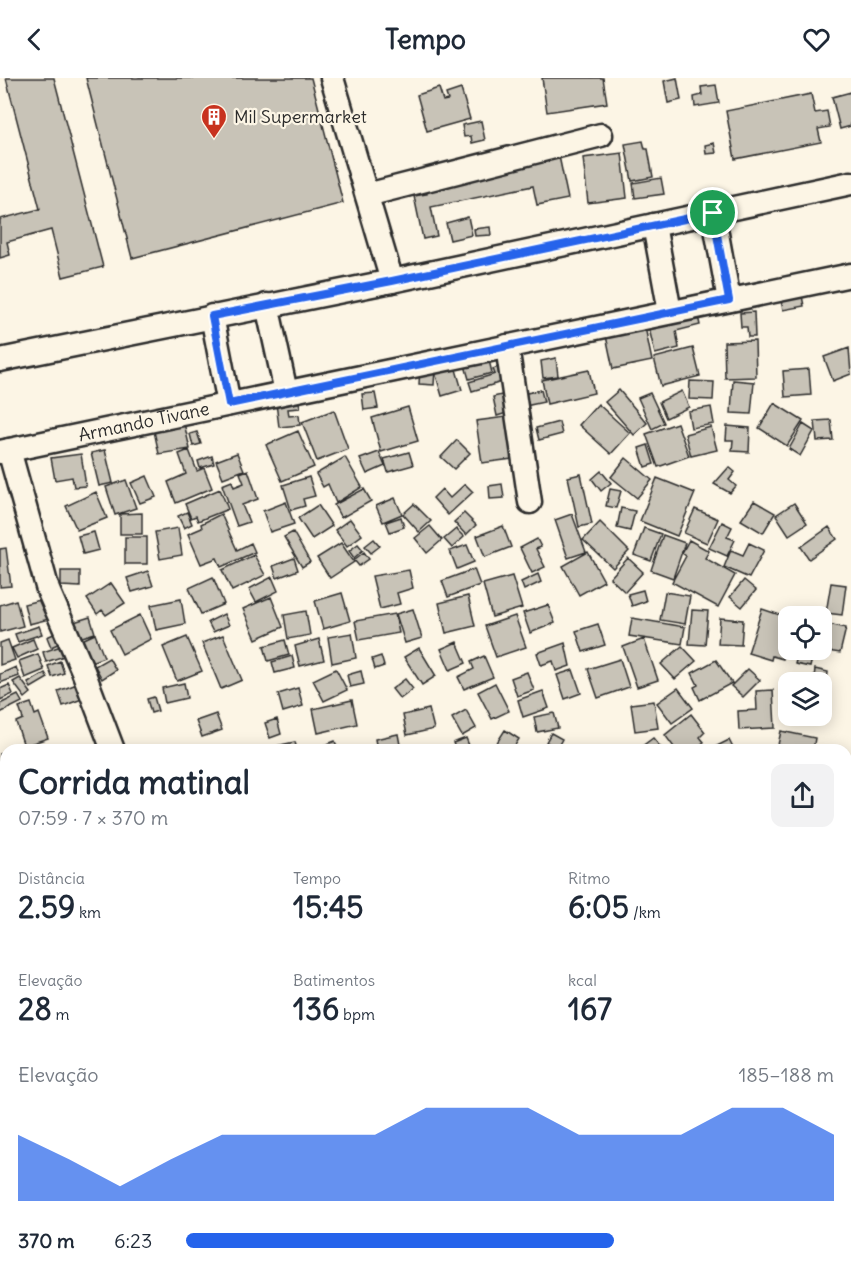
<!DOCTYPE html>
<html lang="pt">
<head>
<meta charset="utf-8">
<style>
	:root { --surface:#fff; --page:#f2f2f3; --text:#1f2937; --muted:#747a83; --accent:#2563eb }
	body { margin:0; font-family:Delius,sans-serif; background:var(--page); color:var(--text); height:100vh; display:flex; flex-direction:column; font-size:22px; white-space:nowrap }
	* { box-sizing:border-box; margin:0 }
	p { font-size:20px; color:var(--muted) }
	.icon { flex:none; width:33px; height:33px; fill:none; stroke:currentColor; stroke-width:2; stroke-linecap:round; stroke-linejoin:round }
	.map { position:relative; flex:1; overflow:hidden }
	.sheet { position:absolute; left:0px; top:666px; width:852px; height:531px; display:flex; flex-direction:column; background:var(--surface); border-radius:18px 18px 0 0; box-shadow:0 3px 15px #0003 }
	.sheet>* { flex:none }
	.controls { position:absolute; left:778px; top:528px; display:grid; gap:12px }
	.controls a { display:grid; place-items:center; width:54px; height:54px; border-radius:12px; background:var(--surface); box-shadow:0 3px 15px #0003; font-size:30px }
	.pin { position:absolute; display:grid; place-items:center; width:51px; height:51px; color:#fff; margin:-26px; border:3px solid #fff; border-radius:50%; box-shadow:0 2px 6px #0007 }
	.round { display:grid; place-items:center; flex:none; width:63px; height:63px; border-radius:12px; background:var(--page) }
	.head { display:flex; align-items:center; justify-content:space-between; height:102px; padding:0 18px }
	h1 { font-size:33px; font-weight:700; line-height:45px }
	.figures { display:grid; grid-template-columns:repeat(3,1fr); gap:9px; height:102px; padding:6px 18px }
	.figures div { display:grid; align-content:center }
	.figures b { font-size:30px; font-weight:700 }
	.figures small { font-size:16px; font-weight:400 }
	.figures p { font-size:16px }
	.chart { height:168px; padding:12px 18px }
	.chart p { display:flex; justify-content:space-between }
	.chart svg { width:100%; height:108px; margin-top:6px; fill:var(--accent); opacity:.7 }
	ul { padding:0 18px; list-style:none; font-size:20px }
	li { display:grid; grid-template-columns:96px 72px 1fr; align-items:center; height:45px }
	li i { height:15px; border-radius:8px; background:var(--accent) }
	header { display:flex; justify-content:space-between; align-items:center; height:78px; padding:0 18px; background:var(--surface); font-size:27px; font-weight:700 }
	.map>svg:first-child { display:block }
</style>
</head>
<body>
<header><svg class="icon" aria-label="back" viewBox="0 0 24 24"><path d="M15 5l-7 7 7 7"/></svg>Tempo<svg class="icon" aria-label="heart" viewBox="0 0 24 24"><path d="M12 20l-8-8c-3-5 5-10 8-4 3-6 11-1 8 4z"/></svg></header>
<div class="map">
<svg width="851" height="1197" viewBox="0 0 851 1197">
	<rect width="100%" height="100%" fill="#fcf5e5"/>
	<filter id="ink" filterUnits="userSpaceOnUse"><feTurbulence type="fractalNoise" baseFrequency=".0167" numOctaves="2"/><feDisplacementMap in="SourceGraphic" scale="12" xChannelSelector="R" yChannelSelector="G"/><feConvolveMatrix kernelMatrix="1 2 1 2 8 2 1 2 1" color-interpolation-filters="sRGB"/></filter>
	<g filter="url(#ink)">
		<path fill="#c8c3b7" stroke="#2b2b2b" stroke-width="1.5" d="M6 0H54L103 189 63 199 51 152 7 164 10 177 0 180V141L40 131Z
			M86 0H311L343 125 132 180Z
			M542 0H603L607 25 547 34Z
			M677 0 681 22 668 25 664 3Z
			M716 7 719 25 695 29 694 19 702 17 701 9Z
			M439 10 443 23 448 22 446 16 461 11 470 41 427 53 417 17Z
			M851 14V48L840 51 832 19Z
			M811 16 815 35 827 33 830 49 818 51 821 64 735 81 726 33Z
			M481 43 485 62 472 65 471 58 464 59 462 47Z
			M643 63 645 71H648L653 99 632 103 625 66Z
			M714 65 716 75 706 76 705 67Z
			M622 75 627 120 588 125 583 80Z
			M559 78 568 121 537 127 533 108 431 129 437 158 423 161 414 118 427 116 424 106Z
			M661 100 664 116 635 120 633 105Z
			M468 139 472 157 450 162 446 145Z
			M490 149 491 157 475 158 474 151Z
			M801 213 804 228 783 232 780 218Z
			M697 234 700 247 676 253 679 270 655 276 648 246Z
			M754 234 755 259H748L747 249H741L740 235Z
			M644 244 652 283 613 291 605 253Z
			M755 263 756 299 725 300 724 264Z
			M693 270 700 298 661 308 654 280Z
			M849 270 851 296 833 303 824 279Z
			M488 278 492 295 469 301 464 284Z
			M556 280 558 298 543 300 541 283Z
			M455 288 462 312 442 318 435 294Z
			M498 289 502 304 472 313 469 304 495 296 493 291Z
			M420 290 435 291 434 307 419 306Z
			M809 291 811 317 785 319 783 293Z
			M589 292 594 315 547 326 542 302Z
			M733 302 754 304 751 336 731 335Z
			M690 303 714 304 713 322 689 321Z
			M541 312 544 324 525 328 522 316Z
			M619 312 647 345 634 357 605 324Z
			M682 313 689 329 666 340 659 324Z
			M375 315 378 330 364 332 362 316Z
			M650 315 664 345 652 351 638 320Z
			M506 316 510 334 497 338 493 319Z
			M299 323 300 330 288 331 289 338 299 337 300 347 279 349 276 325Z
			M774 325 803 343 787 368 759 350Z
			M598 326 630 355 611 376 579 347Z
			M408 329 418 363 381 374 372 340Z
			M711 329 714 346 691 350 688 333Z
			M334 332 348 371 317 383 302 344Z
			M506 339 512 381 482 385 476 343Z
			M831 342 833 362 817 363 815 343Z
			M559 344 562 356 539 362 536 350Z
			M184 345 190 371 159 376 154 353Z
			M677 345 689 378 658 389 646 356Z
			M803 346 814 353 800 378 789 371Z
			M727 348 750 350 749 374 732 373 733 362H726Z
			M711 349 717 372 691 378 685 356Z
			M298 353 314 389 282 403 266 367Z
			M197 354 201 366 193 368 190 356Z
			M457 362 470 375 454 391 441 379Z
			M648 367 654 386 645 389 639 370Z
			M105 372 113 405 99 408 91 375Z
			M189 372 197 393 204 390 212 410 176 425 168 404 186 396 179 376Z
			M379 374 385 388 367 396 360 381Z
			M409 374 413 387 388 394 384 381Z
			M237 375 244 392 223 400 216 383Z
			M81 376 86 408 74 409 72 399 55 402 51 380Z
			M212 378 214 386 200 390 198 383Z
			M345 379 362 409 336 425 328 406 323 409 316 396Z
			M626 380 652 402 637 420 611 399Z
			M729 389 735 394 729 402 736 408 730 415 714 406Z
			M248 392 258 421 242 427 249 444 237 448 222 407 232 403 234 409 244 405 240 395Z
			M601 393 611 405 601 413 592 401Z
			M581 396 592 446 579 449 568 399Z
			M147 398 156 419 140 425 131 405Z
			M309 399 315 418 303 421 305 428 291 432 283 407Z
			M657 400 695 415 677 458 640 443Z
			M126 402 136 430 115 437 106 409Z
			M465 406 473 414 448 437 433 420 442 411 450 420Z
			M502 406 504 420 490 421 489 408Z
			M220 411 228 431 198 443 196 438 191 440 185 426Z
			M364 411 371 423 341 440 334 427Z
			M610 411 621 413 616 430 606 428Z
			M96 414 107 440 77 452 66 428Z
			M395 420 402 436 383 444 376 428Z
			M754 423 775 435 763 455 741 442Z
			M286 424 294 446 270 454 263 433Z
			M794 425 807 445 789 457 776 437Z
			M414 426 431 443 419 454 403 436Z
			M318 427 332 448 312 461 298 440Z
			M621 430 635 433 630 453 617 450Z
			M695 431 718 441 707 465 684 455Z
			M187 434 192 446 184 450 178 438Z
			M142 435V456H120V436Z
			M464 435 476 447 466 457 454 444Z
			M221 436 237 472 251 465 255 474 221 489 217 480 201 486 188 456 202 450 201 446Z
			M572 436 586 474 568 480 555 442Z
			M401 439 404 449 390 454 386 444Z
			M350 441 362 457 347 468 335 452Z
			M600 444 629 473 613 490 583 462Z
			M722 444 732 449 727 459 735 462 727 478 709 470Z
			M430 448 442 462 427 475 415 460Z
			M503 448 511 469 485 479 477 458Z
			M829 449 837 461 809 481 801 469Z
			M178 450 182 477 160 481 155 454Z
			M644 450 661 456 651 483 634 477Z
			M456 451 464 459 452 470 444 461Z
			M94 454 99 472 83 476 78 458Z
			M293 454 310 484 302 489 284 459Z
			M663 457 685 465 673 500 651 492Z
			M125 459H147V486H125Z
			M374 461 380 468 371 475 365 468Z
			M537 461 541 469 536 471 545 489 532 495 520 470Z
			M689 462 709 473 705 480 735 497 718 529 672 504 686 478 682 475Z
			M341 465 354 484 330 500 317 480Z
			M749 465 764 472 749 500 724 489 731 472 743 477Z
			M358 466 363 472 354 480 349 473Z
			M467 467 474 484 457 491 450 473Z
			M6 470 11 508 0 509V471Z
			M364 474 369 481 359 488 354 482Z
			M588 474 604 503 579 517 563 488Z
			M254 477 265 497 232 513 222 492Z
			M294 480 298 492 277 500 273 488Z
			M628 480 643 494 625 514 610 500Z
			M474 491 480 507 448 519 442 503Z
			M409 492 413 510 397 515 400 526 380 531 372 498Z
			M61 493H80V509L61 508Z
			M148 493 153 508 132 514 127 500Z
			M538 496 541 504 524 512 521 504Z
			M512 498 522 530 492 539 483 506Z
			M213 499 224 526 201 536 189 510Z
			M272 499 278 513 256 524 249 511Z
			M744 502 756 512 742 529 730 519Z
			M111 505 125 525 106 537 102 532 97 536 87 521Z
			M831 505 846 507 842 537 826 535Z
			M643 512 646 523 632 528 628 516Z
			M665 514 690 518 685 546 660 542Z
			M342 515 350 543 323 551 315 523Z
			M468 518 475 548 446 555 439 525Z
			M271 519 283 549 256 561 243 531Z
			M44 521 49 541 29 546 24 526Z
			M181 521 185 546 156 552 151 527Z
			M16 522 23 548 0 554V527Z
			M548 527 555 545 530 555 523 535Z
			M413 531 422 560 405 565 396 536Z
			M762 531 786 539 781 552 789 555V563L783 581 772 578 771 582 748 575Z
			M692 532 708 533 705 567 689 566Z
			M306 533 310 557 288 561 284 537Z
			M224 536 229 547 213 554 208 544Z
			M395 536 399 555 359 562 355 543Z
			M140 537 151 561 122 576 110 552Z
			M515 538 526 569 496 579 485 548Z
			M90 539 95 555 79 560 74 544Z
			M632 540 685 549 682 566 629 558Z
			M720 540 743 542 741 567 718 566Z
			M824 545 846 550 840 575 821 572Z
			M598 546 605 567 583 574 576 553Z
			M39 548 42 556 18 564 15 556Z
			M56 555 60 565 51 569 47 559Z
			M352 555 356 580 332 585 328 559Z
			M95 556 104 579 91 584 82 562Z
			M223 557 242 602 221 611 202 565Z
			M187 559 202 593 177 603 163 569Z
			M33 561 37 571 17 580 12 570Z
			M319 561 324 582 300 588 295 568Z
			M644 561 658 602 637 609 623 569Z
			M8 562 15 582 0 587V565Z
			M285 562 289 577 268 583 264 568Z
			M457 564 466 585 450 592 441 571Z
			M565 565 570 588 556 593 553 583 541 587 537 575Z
			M61 568 64 578 46 584 43 574Z
			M682 568 696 583 675 601 661 586Z
			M419 570 436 598 422 607 404 579Z
			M799 572H814L810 589 795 586Z
			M38 576 44 592 25 600 19 583Z
			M292 578 295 590 275 595 272 584Z
			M381 578 384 588 375 591 372 581Z
			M484 578 493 599 464 611 458 599 474 591 471 584Z
			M109 580 116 592 102 601 95 588Z
			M620 581 629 609 598 620 588 591Z
			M716 582 732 605 700 622 694 609 698 607 692 595Z
			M60 583 64 595 52 599 48 588Z
			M16 589 19 598 0 605V596Z
			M336 591 347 612 324 623 313 602Z
			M748 591 760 602 743 619 731 608Z
			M815 591 828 594 827 602 814 600Z
			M573 592 581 615 565 621 557 597Z
			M361 593 364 606 350 609 347 597Z
			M527 594 534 612 517 618 511 600Z
			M45 595 48 600 31 610 28 605Z
			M20 600 31 615 25 620 13 604Z
			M405 601 413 611 400 621 392 611Z
			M184 605 187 620 165 625 162 610Z
			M495 605 509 633 492 641 478 614Z
			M77 606 82 621 63 628 58 613Z
			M9 607 13 616 0 622V611Z
			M298 610 303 628 283 634 278 616Z
			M678 610 693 630 672 645 657 625Z
			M773 612 775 650 739 652 738 633 757 632 756 613Z
			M543 613 549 630 523 639 518 622Z
			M18 617 22 624 0 635V626Z
			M154 619 158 633 151 635 147 621Z
			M352 622 357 646 318 655 313 631Z
			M654 623 658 650 635 653 631 626Z
			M31 625 35 637 39 635 48 660 24 668 16 644 23 641 19 629Z
			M429 631 434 651 407 657 403 637Z
			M466 632 476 650 462 658 452 640Z
			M554 635 558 650 537 654 534 639Z
			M216 636 222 652 202 659 196 643Z
			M691 636 705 654 700 659 704 664 694 672 686 669 676 672 665 657Z
			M277 641 281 656 270 660 265 645Z
			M505 652 519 661 512 672H505L496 666Z
			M781 653 815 660 813 672H791V670L778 667Z
			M551 655 562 661 557 670 546 664Z
			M398 656 401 672H377L375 661Z
			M466 660 470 670 456 672 453 665Z
			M653 660 663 672H637Z
			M729 662 734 672H709Z
			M335 663 338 672H312Z
			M295 664 297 672H272L271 669Z
			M6 675V696L0 698V676Z
			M4 715 6 733 0 735V716Z
			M6 871V898L0 889V875Z
			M6 958V985L4 986 0 982V963Z
			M846 975H851V1000H846Z
			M6 1032V1059L0 1060V1033Z
			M851 1112V1137L846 1139V1113Z
			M0 1121H6V1152H0Z
			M81 1191H109L86 1197H82Z
			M117 1191H142L141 1197H116Z
			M201 1191H229V1197H201Z
			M296 1191 298 1197H265L264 1192Z
			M351 1191H375L376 1197H352Z
			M454 1191H474L476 1197H456Z
			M553 1191H616L617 1197H546L545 1193Z
			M687 1191H729L730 1197H690Z
			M821 1191H840L841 1194 823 1197Z
			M818 1192V1197H790V1193Z"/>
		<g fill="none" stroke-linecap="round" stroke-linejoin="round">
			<defs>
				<g id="minor">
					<path d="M332 0 392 203"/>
					<path d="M367 117 601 57"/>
					<path d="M713 134 729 222"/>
					<path d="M654 147 670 234"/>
					<path d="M267 227 286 314"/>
					<path d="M212 238 229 326"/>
					<path d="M507 268 530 424"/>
					<path d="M0 282 392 203 851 105"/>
					<path d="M9 372 48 512 83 593 113 672"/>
					<path id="s1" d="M0 374 851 197"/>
					<path d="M846 903 851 901"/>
					<path d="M313 1191 315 1197"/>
				</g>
			</defs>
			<use href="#minor" stroke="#2b2b2b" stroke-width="27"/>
			<use href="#minor" stroke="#fcf5e5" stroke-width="22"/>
		</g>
	</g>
	<g fill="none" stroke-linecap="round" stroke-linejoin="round" filter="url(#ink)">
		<defs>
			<path id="route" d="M713 135 729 222 229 326 212 238 392 203Z"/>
		</defs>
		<use href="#route" stroke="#fff" stroke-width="12"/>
		<use href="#route" stroke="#2563eb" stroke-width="8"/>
	</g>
	<defs>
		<symbol id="building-pin" viewBox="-11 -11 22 30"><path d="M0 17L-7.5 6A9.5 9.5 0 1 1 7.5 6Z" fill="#c8321e" stroke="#fcf5e5"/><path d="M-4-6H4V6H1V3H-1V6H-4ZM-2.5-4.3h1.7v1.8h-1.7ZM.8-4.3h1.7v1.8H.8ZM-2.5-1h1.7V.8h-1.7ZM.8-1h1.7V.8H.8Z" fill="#fff"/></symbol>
	</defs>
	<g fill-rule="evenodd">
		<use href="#building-pin" x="199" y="24" width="30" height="40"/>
	</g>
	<g text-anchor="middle" stroke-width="4.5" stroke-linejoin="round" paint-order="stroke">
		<g font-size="18" fill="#2b2b2b" stroke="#fcf5e5" text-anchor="start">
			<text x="234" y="45">Mil Supermarket</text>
		</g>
		<g font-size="18" fill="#2b2b2b" stroke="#fcf5e5">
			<text dy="6" stroke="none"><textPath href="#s1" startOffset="147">Armando Tivane</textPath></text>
		</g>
	</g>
</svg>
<div class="controls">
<a><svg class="icon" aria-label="locate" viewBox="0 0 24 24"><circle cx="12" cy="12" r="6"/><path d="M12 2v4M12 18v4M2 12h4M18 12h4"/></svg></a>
<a><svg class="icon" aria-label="layers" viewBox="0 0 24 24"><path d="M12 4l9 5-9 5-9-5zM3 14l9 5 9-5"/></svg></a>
</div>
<div class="pin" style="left:713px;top:135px;background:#1e9e55"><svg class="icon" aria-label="arrive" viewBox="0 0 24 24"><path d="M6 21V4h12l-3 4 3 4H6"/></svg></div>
<section class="sheet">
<div class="head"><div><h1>Corrida matinal</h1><p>07:59 · 7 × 370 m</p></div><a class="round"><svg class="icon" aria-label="share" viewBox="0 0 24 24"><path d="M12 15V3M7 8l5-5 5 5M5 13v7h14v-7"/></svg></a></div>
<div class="figures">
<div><p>Distância</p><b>2.59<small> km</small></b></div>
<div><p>Tempo</p><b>15:45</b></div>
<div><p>Ritmo</p><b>6:05<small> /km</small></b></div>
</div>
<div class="figures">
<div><p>Elevação</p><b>28<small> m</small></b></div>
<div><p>Batimentos</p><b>136<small> bpm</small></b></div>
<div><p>kcal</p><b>167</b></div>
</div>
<div class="chart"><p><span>Elevação</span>185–188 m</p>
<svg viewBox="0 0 160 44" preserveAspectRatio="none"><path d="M0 44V17L10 27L20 38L30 27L40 17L50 17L60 17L70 17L80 6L90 6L100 6L110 17L120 17L130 17L140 6L150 6L160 17V44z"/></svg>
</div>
<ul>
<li><b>370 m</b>6:23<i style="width:66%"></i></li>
</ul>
</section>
</div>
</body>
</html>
